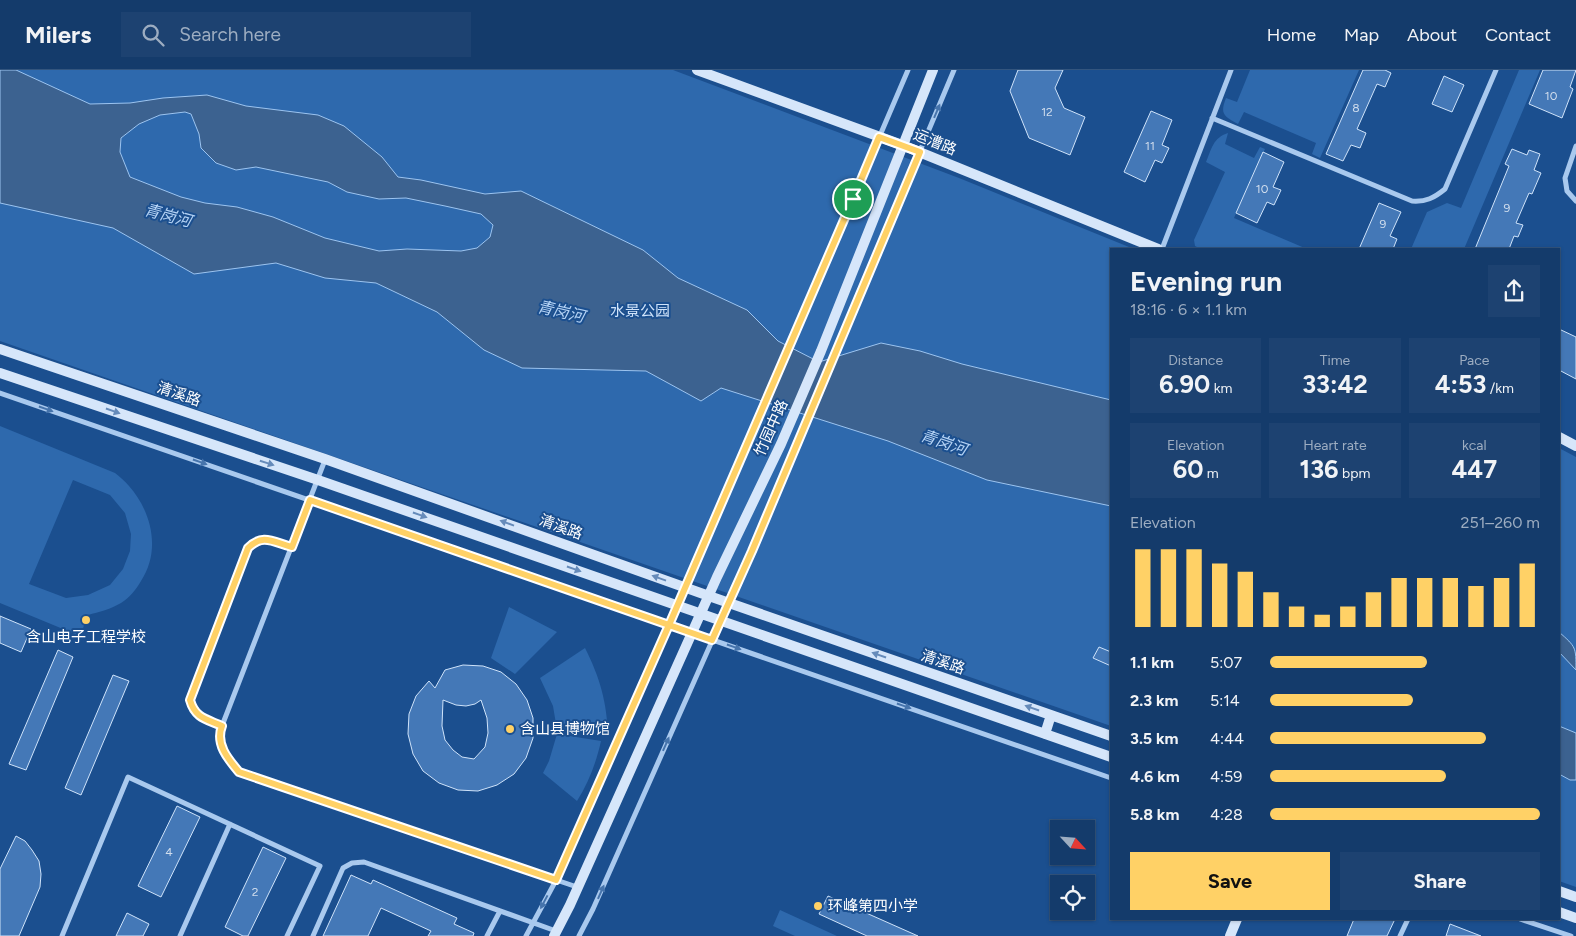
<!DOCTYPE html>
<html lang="en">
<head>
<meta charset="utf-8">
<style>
	:root { --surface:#143b6b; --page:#1d4271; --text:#f1f3f6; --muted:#9dadc1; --line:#33557e; --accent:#ffd166 }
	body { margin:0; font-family:Figtree,"Noto Sans SC",sans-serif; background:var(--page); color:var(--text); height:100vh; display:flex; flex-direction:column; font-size:19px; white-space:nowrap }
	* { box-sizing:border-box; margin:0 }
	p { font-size:16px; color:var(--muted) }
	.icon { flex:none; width:28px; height:28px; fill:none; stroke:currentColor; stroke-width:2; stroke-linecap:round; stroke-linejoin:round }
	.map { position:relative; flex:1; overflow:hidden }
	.panel { position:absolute; left:1110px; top:178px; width:450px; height:672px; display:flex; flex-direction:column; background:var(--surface); border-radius:0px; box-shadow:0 1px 4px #0004,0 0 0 1px var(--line) }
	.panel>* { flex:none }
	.needle { width:32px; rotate:116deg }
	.tools { position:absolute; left:1050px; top:750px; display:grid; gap:10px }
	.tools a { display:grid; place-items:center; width:45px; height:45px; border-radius:0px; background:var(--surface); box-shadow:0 1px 4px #0004,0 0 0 1px var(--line); font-size:25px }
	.pin { position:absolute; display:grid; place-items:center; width:42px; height:42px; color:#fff; margin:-21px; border:2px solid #fff; border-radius:50%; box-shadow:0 1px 5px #0007 }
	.round { display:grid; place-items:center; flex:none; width:52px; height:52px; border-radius:0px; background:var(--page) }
	.head { display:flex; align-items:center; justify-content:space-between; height:85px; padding:0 20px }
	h1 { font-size:28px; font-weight:700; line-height:38px }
	.stats { display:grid; grid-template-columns:repeat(3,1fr); gap:8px; height:85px; padding:5px 20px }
	.stats div { display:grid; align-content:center; border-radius:0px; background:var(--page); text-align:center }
	.stats b { font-size:25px; font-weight:700 }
	.stats small { font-size:14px; font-weight:400 }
	.stats p { font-size:14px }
	.chart { height:140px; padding:10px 20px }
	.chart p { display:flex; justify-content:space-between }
	.chart svg { width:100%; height:90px; margin-top:5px; stroke:var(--accent); stroke-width:6 }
	.cta { display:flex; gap:10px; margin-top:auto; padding:10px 20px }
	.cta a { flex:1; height:58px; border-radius:0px; background:var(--accent); color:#111; font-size:20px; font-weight:700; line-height:58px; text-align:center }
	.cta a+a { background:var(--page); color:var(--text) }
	ul { padding:0 20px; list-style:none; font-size:16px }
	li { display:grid; grid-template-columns:80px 60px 1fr; align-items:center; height:38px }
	li i { height:12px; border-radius:6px; background:var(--accent) }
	header { display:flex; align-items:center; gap:30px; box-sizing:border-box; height:70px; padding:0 25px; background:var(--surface); border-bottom:1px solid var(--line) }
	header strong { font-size:24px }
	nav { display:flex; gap:28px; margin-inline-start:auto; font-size:18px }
	.search { width:350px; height:45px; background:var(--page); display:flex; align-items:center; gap:12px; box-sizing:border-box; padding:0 18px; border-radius:0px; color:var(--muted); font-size:19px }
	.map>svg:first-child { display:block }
</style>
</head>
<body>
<header>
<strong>Milers</strong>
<div class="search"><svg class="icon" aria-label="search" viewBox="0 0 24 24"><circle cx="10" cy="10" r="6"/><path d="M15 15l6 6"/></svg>Search here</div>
<nav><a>Home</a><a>Map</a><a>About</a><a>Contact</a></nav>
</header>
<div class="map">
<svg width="1576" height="866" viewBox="0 0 1576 866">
	<rect width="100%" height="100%" fill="#1b4f8f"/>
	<path fill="#2e69ad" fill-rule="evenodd" d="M0 0H673L959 108 1134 179H1111V656L0 271Z
		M1250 0H1359L1320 88 1312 84 1316 73 1244 42 1238 54C1223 46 1220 44 1226 28L1237 32Z
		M1519 0H1540L1464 179H1411L1427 142 1447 133 1461 138Z
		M1228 63 1225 74 1254 88 1260 77 1265 79 1234 148 1307 179H1201L1195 176 1194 170 1225 102 1206 92C1212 78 1213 68 1228 63Z
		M0 356 115 403C120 407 125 411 129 416 152 442 161 481 141 511 136 520 129 528 121 533 111 539 99 542 88 545L80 566 0 533ZM73 410 110 425 125 443 131 464 130 481 123 499 110 515 88 525 66 528 29 514Z
		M1559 378 1576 387V817L1559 811Z
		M509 537 557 562 515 604 491 588Z
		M585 578C600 608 607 632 608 666L557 660 553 636 540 608Z
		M557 664 601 671C596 693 589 712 577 731L543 703 549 691Z
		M780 840 837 866H795L773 856Z"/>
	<path fill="#3c6290" stroke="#9cc4f0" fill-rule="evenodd" d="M0 0H16L90 34 130 33 163 28 207 25 246 36 318 45 344 56 382 87 398 107 421 110 485 124 521 121 643 180 678 208 747 240 778 271 819 292 881 273 920 281 962 294 1111 330V436L987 410 888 371 721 318 701 331 646 301 522 298 484 280 437 242 376 213 325 208 276 193 194 204 113 158 0 133ZM185 42 191 44 199 64 201 78 216 93 236 100 256 97 328 112 347 122 379 129 406 128 445 136 481 144 493 155 490 167 477 178 461 181 407 179 379 181 325 168 273 147 237 137 205 133 181 127 130 107 120 82 121 68 139 54 160 45Z
		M1559 562C1576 577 1576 577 1576 600L1559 582Z
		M1559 656 1576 663V710H1570L1559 704Z"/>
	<path fill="#4478b7" stroke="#cfe3fa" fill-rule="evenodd" d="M1018 0H1063L1055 18 1064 38 1085 47 1070 85 1029 68 1010 21Z
		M1363 0H1385L1391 3 1385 17 1377 14 1357 59 1366 63 1360 78 1351 75 1343 91 1326 84Z
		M1543 0H1576L1570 17 1573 19 1562 48 1529 34Z
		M1444 6 1464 15 1452 42 1432 34Z
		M1151 41 1172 50 1162 75 1169 78 1162 93 1155 90 1145 112 1124 102Z
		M1512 79 1527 85 1529 80 1540 84 1534 100 1541 103 1532 124 1529 123 1516 153 1523 155 1518 167 1514 166 1509 179H1475L1509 96 1505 94Z
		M1263 82 1284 92 1273 117 1281 120 1274 135 1267 132 1257 153 1236 143Z
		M1379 133 1401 142 1390 166 1397 169 1393 179H1359Z
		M1559 259 1576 267V309L1559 300Z
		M0 546 31 559 21 582 0 573Z
		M1099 577 1111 582V596L1093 588Z
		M58 580 73 587 26 700 9 694Z
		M463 595 483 596 501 602 516 614 527 630 533 648V668L526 688 514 704 497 715 478 721 458 720 439 713 423 701 413 684 408 664 409 644 416 626 429 611 435 618 445 600ZM443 630 456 635 466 636 475 634 481 630 487 648 488 663 485 677 474 689 462 687 453 680 445 670 442 656Z
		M113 605 129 611 81 725 65 718Z
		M177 736 200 747 161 827 138 816Z
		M16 766 25 771 32 780 39 791 41 804 40 817 19 866H0V799Z
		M263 777 286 788 248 866H243L225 857Z
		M351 805 371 814 373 810 457 848 454 854 474 863 473 866H428L431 861 381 838 368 866H323Z
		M828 826 918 866H867L819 844Z
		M127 843 149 854 143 866H116Z
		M1354 849H1395L1387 866H1347Z
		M1450 854 1481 866H1446Z"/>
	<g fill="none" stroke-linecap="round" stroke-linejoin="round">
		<path stroke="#a9c9ee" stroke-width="5" d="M1212 48 1412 131C1426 132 1434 128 1445 119L1496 0
			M1576 76 1565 108 1567 121 1576 131
			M1162 179 1231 0
			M0 323 1111 708
			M325 390 220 661 223 682 239 702 577 817
			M222 656C206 649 195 648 190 630L248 478C263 463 273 472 292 477
			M1520 849 1571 866
			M62 866 128 707 320 796 287 866
			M180 866 230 754
			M313 866 343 798 352 793 364 792 556 861
			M487 866 500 841
			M526 866 561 801 729 418 908 0
			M579 866 593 839 752 481 954 0
			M1400 866 1408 849"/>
		<path stroke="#d6e6fa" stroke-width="10" d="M697 0 902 75 1158 179
			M0 279 325 389 709 526 1111 666
			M0 303 318 410 1111 687
			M1559 367 1576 376
			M1045 664 1051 645
			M1559 821 1576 827
			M1559 842 1576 848
			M554 866 570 835 717 507 781 374 821 281 933 0
			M1230 866 1237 849"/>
	</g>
	<defs><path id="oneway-solid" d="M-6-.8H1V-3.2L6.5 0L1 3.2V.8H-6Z" transform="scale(1.25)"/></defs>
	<g fill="#4674ac">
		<use href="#oneway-solid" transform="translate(937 41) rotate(-67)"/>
		<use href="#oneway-solid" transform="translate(46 339) rotate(19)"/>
		<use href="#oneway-solid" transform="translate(200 392) rotate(19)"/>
		<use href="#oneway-solid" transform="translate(734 577) rotate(19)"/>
		<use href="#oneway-solid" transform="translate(904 636) rotate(19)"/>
		<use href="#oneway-solid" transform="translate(666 674) rotate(-66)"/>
		<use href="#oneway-solid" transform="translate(601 822) rotate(-66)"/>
		<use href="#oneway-solid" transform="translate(544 832) rotate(118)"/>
	</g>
	<g fill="#668bba">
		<use href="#oneway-solid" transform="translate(113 341) rotate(19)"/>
		<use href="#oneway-solid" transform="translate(267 393) rotate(18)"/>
		<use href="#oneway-solid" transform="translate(420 445) rotate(19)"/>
		<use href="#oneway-solid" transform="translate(507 453) rotate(-160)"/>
		<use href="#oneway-solid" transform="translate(574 499) rotate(19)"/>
		<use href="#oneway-solid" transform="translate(659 508) rotate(-160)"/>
		<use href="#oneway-solid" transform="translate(879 585) rotate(-161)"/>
		<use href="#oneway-solid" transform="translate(1032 638) rotate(-161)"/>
	</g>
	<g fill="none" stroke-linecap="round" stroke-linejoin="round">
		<defs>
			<path id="route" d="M853 129 669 555 310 430 292 477C273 472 263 463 248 478L190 630C195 648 206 649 222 656 215 674 228 689 239 702L556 810 669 555 712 570 752 481 920 82 879 67 853 129"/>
		</defs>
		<use href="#route" stroke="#fff" stroke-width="10"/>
		<use href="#route" stroke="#ffd166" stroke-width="6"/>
	</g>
	<g fill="#ffd166" stroke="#1b4f8f" stroke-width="2">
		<circle cx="86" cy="550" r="5"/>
		<circle cx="510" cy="659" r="5"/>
		<circle cx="818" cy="836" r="5"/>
	</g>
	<g text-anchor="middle" stroke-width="4" stroke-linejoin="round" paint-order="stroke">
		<g font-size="12" fill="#d0dded">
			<text x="1551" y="30">10</text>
			<text x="1356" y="42">8</text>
			<text x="1047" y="46">12</text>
			<text x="1150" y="80">11</text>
			<text x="1262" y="123">10</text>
			<text x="1507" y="142">9</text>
			<text x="1383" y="158">9</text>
			<text x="169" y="786">4</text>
			<text x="255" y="826">2</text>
		</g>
		<g font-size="15" fill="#fff" stroke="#1b4f8f">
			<text transform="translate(935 72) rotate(22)" y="5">运漕路</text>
			<text transform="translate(179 324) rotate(19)" y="5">清溪路</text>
			<text transform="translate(771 358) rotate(-66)" y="5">竹园中路</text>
			<text transform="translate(561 457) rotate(20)" y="5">清溪路</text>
			<text transform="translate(943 592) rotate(19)" y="5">清溪路</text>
		</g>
		<g font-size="15" fill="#cfe3fa" stroke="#1b4f8f">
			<text x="640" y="246">水景公园</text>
		</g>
		<g font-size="15" fill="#fff" stroke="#1b4f8f" text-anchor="start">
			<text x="86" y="572" text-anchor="middle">含山电子工程学校</text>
			<text x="520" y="664">含山县博物馆</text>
			<text x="828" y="841">环峰第四小学</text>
		</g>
		<g font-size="16" font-style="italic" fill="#b5d3f5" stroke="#1b4f8f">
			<text transform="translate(168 145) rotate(15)" y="6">青岗河</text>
			<text transform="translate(561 241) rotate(13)" y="6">青岗河</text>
			<text transform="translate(944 372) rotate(19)" y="6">青岗河</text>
		</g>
	</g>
</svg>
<div class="tools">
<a><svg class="needle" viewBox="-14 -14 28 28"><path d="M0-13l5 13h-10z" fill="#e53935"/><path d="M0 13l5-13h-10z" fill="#9dadc1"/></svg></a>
<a><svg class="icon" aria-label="locate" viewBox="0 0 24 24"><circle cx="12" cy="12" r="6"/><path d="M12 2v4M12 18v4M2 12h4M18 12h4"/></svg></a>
</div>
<div class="pin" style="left:853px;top:129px;background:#1e9e55"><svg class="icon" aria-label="arrive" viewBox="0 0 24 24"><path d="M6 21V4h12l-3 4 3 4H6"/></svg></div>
<section class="panel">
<div class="head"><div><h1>Evening run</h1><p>18:16 · 6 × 1.1 km</p></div><a class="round"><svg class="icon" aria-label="share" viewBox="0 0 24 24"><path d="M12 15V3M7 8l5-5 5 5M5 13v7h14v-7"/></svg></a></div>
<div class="stats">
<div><p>Distance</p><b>6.90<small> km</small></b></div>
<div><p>Time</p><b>33:42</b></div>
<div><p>Pace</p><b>4:53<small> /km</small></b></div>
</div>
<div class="stats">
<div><p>Elevation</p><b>60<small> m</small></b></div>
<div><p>Heart rate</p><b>136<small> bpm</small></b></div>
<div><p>kcal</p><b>447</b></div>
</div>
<div class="chart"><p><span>Elevation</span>251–260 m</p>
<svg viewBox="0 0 160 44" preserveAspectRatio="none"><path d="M5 44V6M15 44V6M25 44V6M35 44V13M45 44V17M55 44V27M65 44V34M75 44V38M85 44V34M95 44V27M105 44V20M115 44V20M125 44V20M135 44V24M145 44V20M155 44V13"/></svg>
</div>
<ul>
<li><b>1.1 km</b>5:07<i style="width:58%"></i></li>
<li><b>2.3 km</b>5:14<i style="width:53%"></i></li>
<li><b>3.5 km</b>4:44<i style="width:80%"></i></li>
<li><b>4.6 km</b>4:59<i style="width:65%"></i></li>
<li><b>5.8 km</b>4:28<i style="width:100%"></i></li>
</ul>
<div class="cta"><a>Save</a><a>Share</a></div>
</section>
</div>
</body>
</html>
